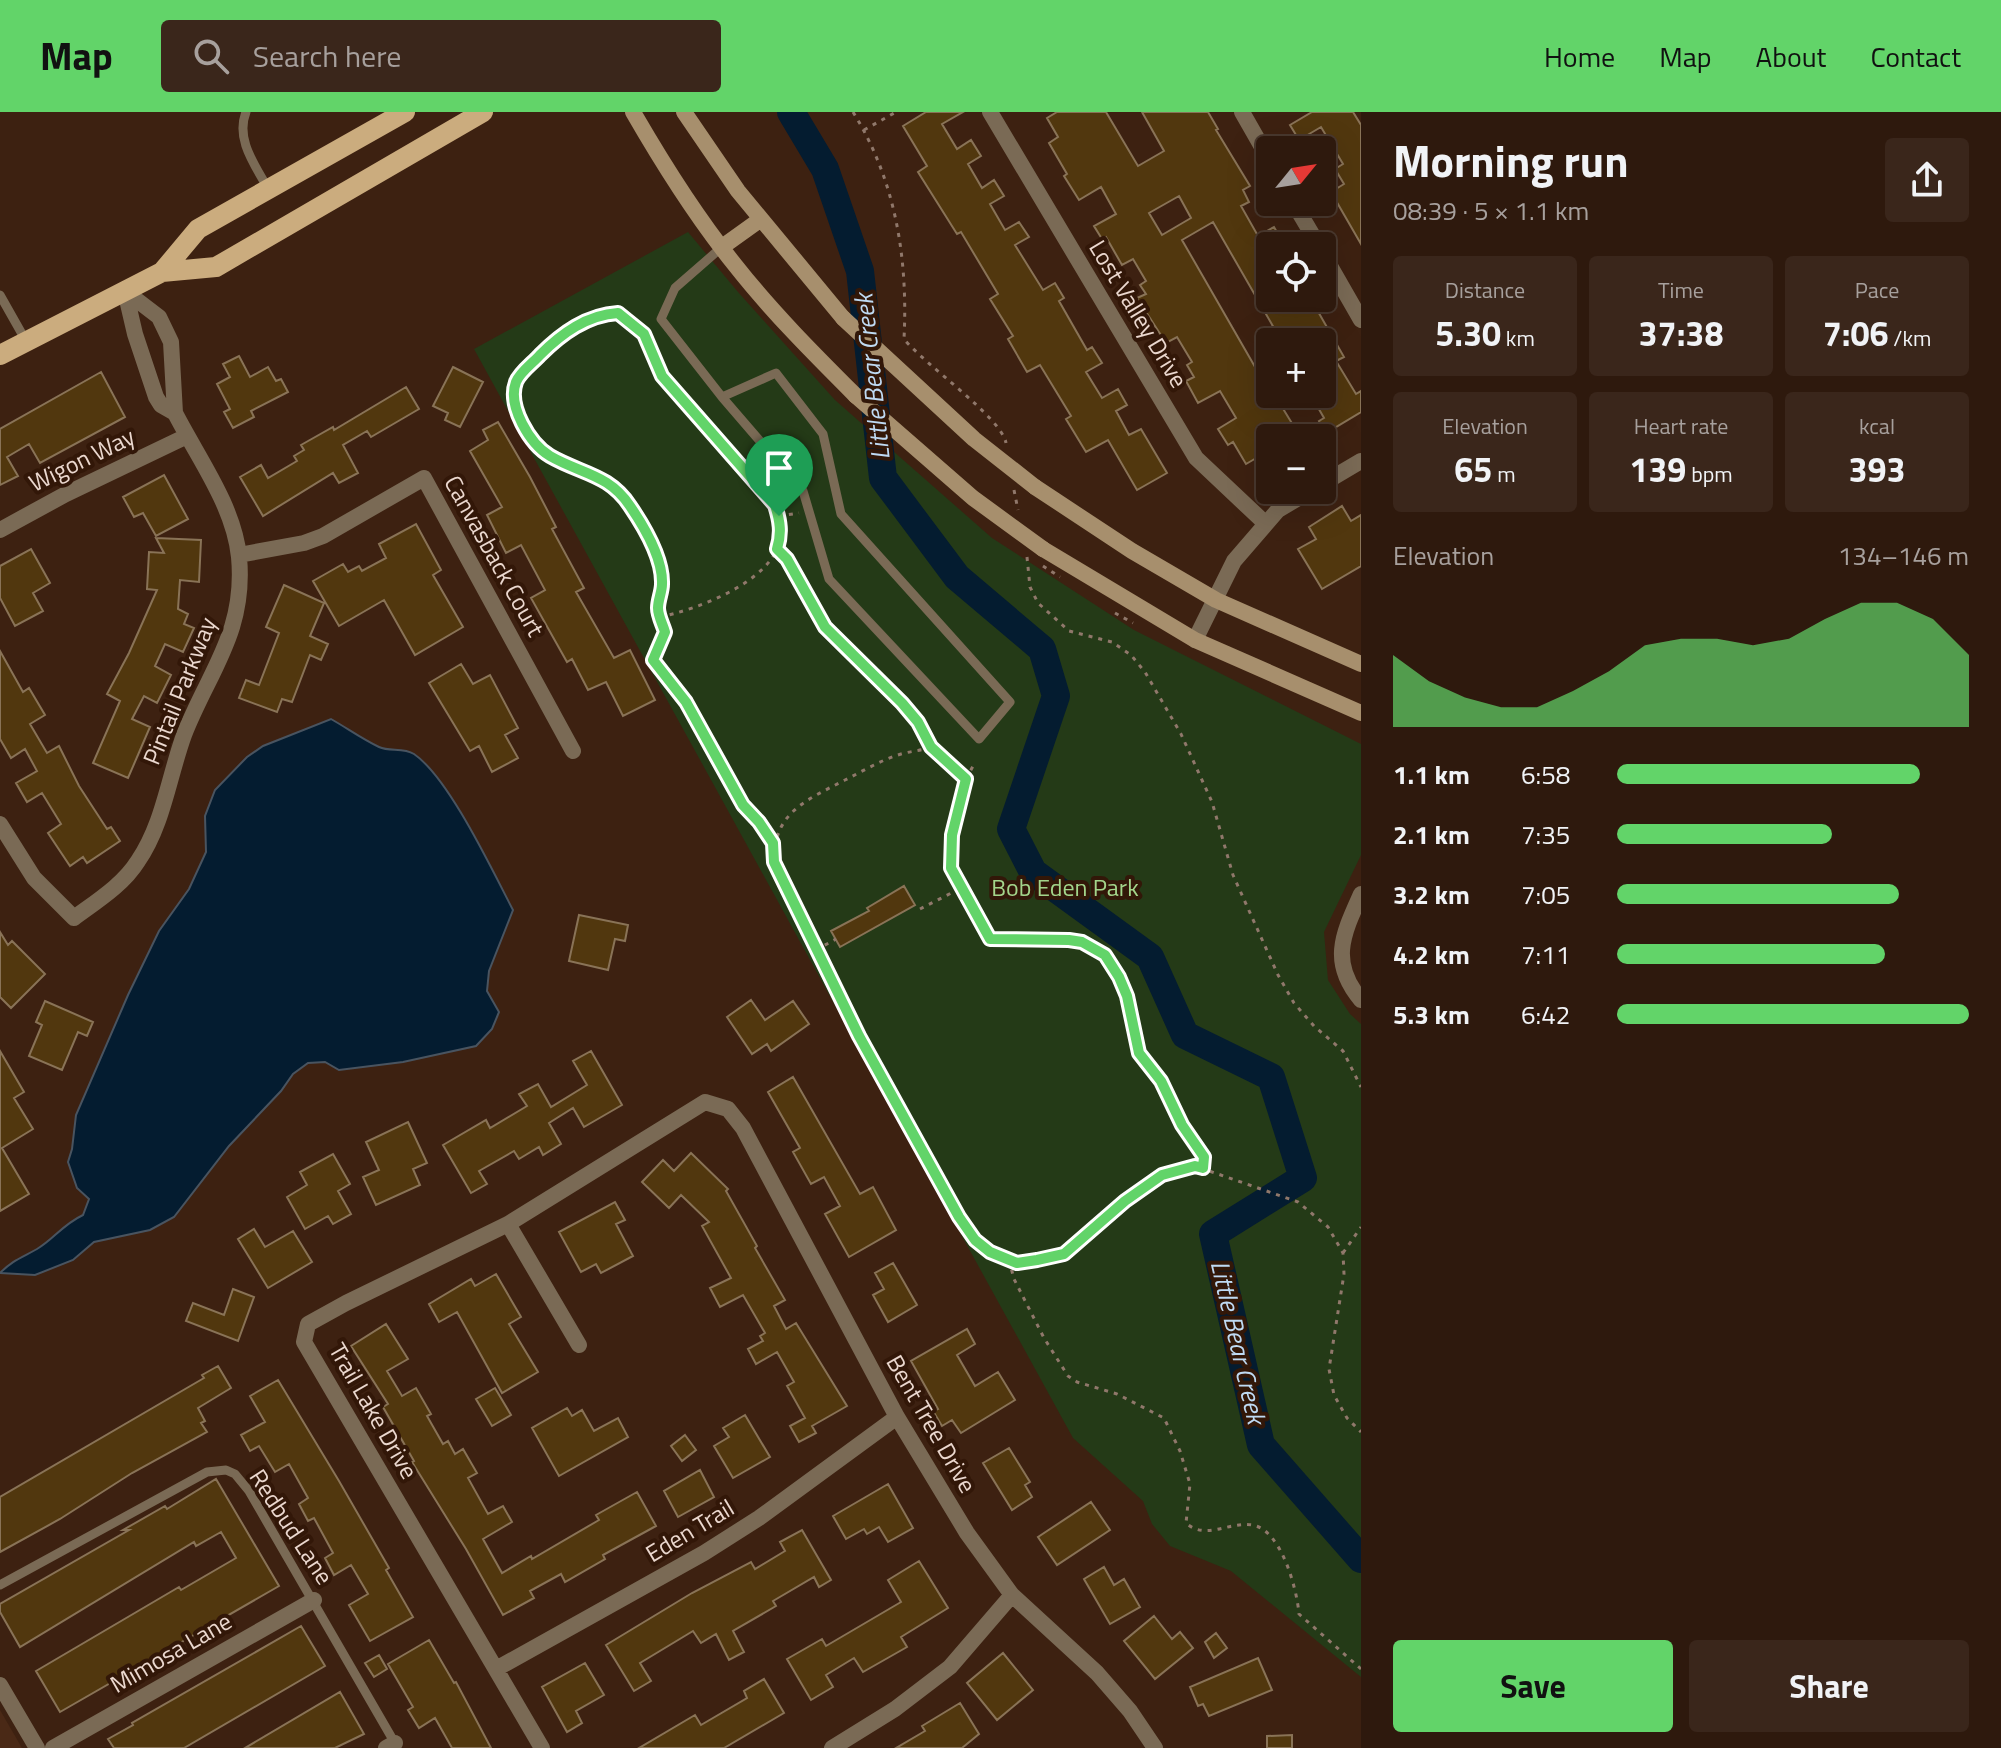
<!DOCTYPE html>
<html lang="en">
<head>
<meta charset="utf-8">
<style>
	:root { --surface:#2e190d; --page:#3a261b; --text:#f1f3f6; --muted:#a7a09d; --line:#49382e; --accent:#62d469 }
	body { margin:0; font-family:"Titillium Web",sans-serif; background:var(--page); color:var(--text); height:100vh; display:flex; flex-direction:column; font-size:30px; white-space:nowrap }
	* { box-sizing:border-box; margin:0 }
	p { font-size:26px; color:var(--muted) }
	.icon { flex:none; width:44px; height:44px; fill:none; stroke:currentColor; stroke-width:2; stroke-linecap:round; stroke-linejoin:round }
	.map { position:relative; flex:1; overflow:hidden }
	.drawer { display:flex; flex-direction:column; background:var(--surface); width:640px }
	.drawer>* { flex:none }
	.needle { width:52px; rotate:60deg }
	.tools { position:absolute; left:1256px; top:24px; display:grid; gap:16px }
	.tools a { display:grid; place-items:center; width:80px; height:80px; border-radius:8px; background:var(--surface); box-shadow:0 8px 32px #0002,0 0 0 2px var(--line); font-size:40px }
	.pin { position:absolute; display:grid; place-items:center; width:68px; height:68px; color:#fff; margin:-82px -34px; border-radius:50% 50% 50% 0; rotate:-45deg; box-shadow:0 0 8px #0007 }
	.pin .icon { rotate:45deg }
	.round { display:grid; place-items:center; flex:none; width:84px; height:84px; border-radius:8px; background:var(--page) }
	.head { display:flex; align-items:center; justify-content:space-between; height:136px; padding:0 32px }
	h1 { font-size:44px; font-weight:700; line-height:60px }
	.figures { display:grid; grid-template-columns:repeat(3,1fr); gap:12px; height:136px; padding:8px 32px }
	.figures div { display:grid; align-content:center; border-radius:8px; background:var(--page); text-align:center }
	.figures b { font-size:34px; font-weight:700 }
	.figures small { font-size:22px; font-weight:400 }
	.figures p { font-size:22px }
	.chart { height:224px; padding:16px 32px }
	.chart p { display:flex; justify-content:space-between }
	.chart svg { width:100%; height:144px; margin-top:8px; fill:var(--accent); opacity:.7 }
	.action { display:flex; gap:16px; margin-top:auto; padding:16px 32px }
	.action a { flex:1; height:92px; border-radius:8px; background:var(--accent); color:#111; font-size:32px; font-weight:700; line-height:92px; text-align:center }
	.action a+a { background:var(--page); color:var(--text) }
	ul { padding:0 32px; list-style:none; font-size:26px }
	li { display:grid; grid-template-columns:128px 96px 1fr; align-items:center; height:60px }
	li i { height:20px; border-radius:10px; background:var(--accent) }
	header { display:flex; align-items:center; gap:48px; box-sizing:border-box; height:112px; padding:0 40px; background:var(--accent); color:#111 }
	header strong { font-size:38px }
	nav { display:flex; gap:44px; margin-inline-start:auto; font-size:28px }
	.search { width:560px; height:72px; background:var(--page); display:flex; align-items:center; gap:20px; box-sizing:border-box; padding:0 28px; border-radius:8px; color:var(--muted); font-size:30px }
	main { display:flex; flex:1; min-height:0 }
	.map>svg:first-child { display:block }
</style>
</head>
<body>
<header>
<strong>Map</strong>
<div class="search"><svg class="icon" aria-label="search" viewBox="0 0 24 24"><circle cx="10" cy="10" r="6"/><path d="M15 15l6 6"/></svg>Search here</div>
<nav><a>Home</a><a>Map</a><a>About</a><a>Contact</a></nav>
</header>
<main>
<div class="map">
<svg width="1361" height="1636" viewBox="0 0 1361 1636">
	<rect width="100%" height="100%" fill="#3d2111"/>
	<path fill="#4a2916" d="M0 1598 22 1636H0Z"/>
	<path fill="#243a17" d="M688 120 738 180 835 288 992 426 1134 518 1361 632V743L1324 820 1328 868 1350 902 1361 912V1565L1231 1459 1170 1434 1152 1412 1143 1389 1073 1326 474 237Z"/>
	<path fill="#041c30" stroke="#495460" stroke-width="2" d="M331 607C347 616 362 627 379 635 390 640 403 635 414 642 449 666 492 758 513 798L489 859 487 879 499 900 492 917 476 934 403 950 339 958 325 950 308 951 293 962 281 979 229 1034 174 1105 150 1118 94 1130 73 1148 35 1163 0 1161C13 1148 21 1146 37 1137 54 1127 62 1113 83 1103L89 1087 77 1076 68 1050 72 1037 76 1003 128 883 159 819 189 777 206 740 205 704 215 678 247 645 263 634Z"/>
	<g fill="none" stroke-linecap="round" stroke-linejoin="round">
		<path stroke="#041c30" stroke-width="28" d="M791 0 825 57 860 159 883 366 957 465 1042 537 1056 584 1011 717 1033 760 1150 845 1185 923 1271 965 1303 1066 1213 1122 1261 1333 1361 1447"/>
	</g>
	<path fill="#51370e" stroke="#897357" stroke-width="2" fill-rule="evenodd" d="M926 0H963L942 12 957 37 971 28 981 44 968 52 982 76 994 68 1004 84 990 92 1005 118 1019 110 1029 125 1015 133 1043 178 1055 171 1064 186 1059 189 1087 238 1092 235 1102 251 1086 260 1102 286 1118 277 1127 293 1116 299 1129 323 1141 317 1167 361 1137 378 1108 328 1086 340 1066 307 1071 304 1040 253 1027 260 1008 227 1013 224 990 187 998 182 961 120 957 122 918 60 927 54 903 14Z
		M1057 0H1106L1138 54 1164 39 1142 0H1208L1218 17 1216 18 1250 74 1243 78 1249 90 1241 94 1258 124 1274 115 1285 134H1270V186H1315L1319 194 1316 196 1344 245 1336 249 1356 282 1361 279V300L1326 321 1319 309 1324 306 1312 285 1322 282V230H1282L1213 110 1182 128 1262 267 1265 265 1270 273V282H1274L1301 326H1270V338L1246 352 1233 330 1228 333 1218 317 1236 306 1220 279 1198 291 1186 269 1194 265 1187 253 1192 250 1177 225 1166 231 1137 186 1146 182 1140 173 1146 169 1133 147 1122 153 1106 125 1102 127 1094 114 1116 102 1101 75 1079 88 1064 64 1067 62 1049 31 1058 25 1047 6ZM1179 84 1191 106 1162 123 1149 101Z
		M1312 0H1353L1361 13V132L1331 80 1344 72 1335 57 1343 52 1321 15 1299 28 1290 13Z
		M239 244 250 265 268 255 276 269 281 267 288 280 251 299 254 305 233 316 224 300 230 297 217 272 230 265 223 252Z
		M453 255 483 270 460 315 445 308 448 301 433 294Z
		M101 260 125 305 40 351 29 332 7 345 18 364 0 373V317Z
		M406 275 419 297 371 325 367 319 343 333 358 361 339 371 333 361 263 404 240 365 261 353 268 366 297 349 294 344 304 338 301 333 333 315 334 318Z
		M498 310 530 365 556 415 552 417 584 476 576 480 614 546 630 538 655 588 623 604 606 570 588 578 572 547 567 550 531 486 545 478 521 433 506 441 487 403 502 395 470 339 488 328 483 318Z
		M164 363 188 407 156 424 143 401 134 405 123 385Z
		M1342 394 1351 409 1361 403V454L1322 477 1298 437 1316 427 1309 415Z
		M416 412 441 458 433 463 463 515 415 543 384 488 339 514 313 469 343 452 348 460 359 454 362 459 386 446 379 432Z
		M156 426 201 428 199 470 180 468 178 497 188 502 184 512 194 516 183 540 165 532 155 554 171 563 157 591 144 584 132 607 150 615 128 666 93 651 120 589 107 582 129 541 157 478 147 477 149 440 164 441Z
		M31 437 50 471 33 481 43 499 15 514 0 486V454Z
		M284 473 324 491 310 524 328 532 321 548 310 543 292 590 282 587 277 600 239 586 246 568 259 573 279 521 266 515Z
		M0 539 23 580 29 576 45 603 30 612 47 641 59 634 79 674 107 717 111 715 120 729 87 751 83 745 70 754 48 721 61 712 42 681 27 690 16 671 37 659 25 637 11 646 0 627Z
		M461 552 473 572 490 563 518 616 505 623 518 646 492 660 479 634 470 639 429 571Z
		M904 774 915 793 840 835 831 819 869 799 867 796Z
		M579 803 628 813 625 829 615 827 608 858 569 849Z
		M0 820 8 833 12 829 45 862 11 896 0 885Z
		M751 888 765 908 793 889 809 912 771 939 767 932 752 942 727 905Z
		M45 889 93 910 87 924 78 920 62 958 29 944 42 913 36 910Z
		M0 939 24 980 14 986 33 1017 2 1036 29 1082 0 1099Z
		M591 939 622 993 584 1015 573 996 549 1011 561 1032 543 1043 539 1035 519 1047 514 1039 479 1059 487 1072 471 1081 443 1033 486 1008 490 1016 527 994 519 982 538 972 551 995 587 973 573 949Z
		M793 965 860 1082 873 1075 896 1118 849 1145 825 1102 840 1094 824 1065 811 1072 793 1040 800 1036 768 980Z
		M408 1010 427 1051 413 1057 420 1073 376 1093 363 1065 379 1058 366 1030Z
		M691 1041 728 1077 726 1079 757 1134 755 1136 785 1188 774 1194 786 1217 796 1211 847 1294 812 1314 816 1321 799 1330 790 1314 805 1306 787 1274 794 1270 777 1240 756 1252 748 1237 763 1229 760 1224 765 1221 743 1183 720 1195 710 1176 731 1166 702 1114 709 1110 681 1083 669 1096 642 1070 663 1048 674 1059Z
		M333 1042 350 1072 338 1079 351 1102 333 1112 328 1104 305 1117 287 1085 307 1073 300 1060Z
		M615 1090 625 1108 616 1112 633 1144 601 1161 596 1152 581 1160 559 1120Z
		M254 1117 265 1135 293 1119 312 1150 268 1176 238 1127Z
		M893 1151 917 1193 888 1210 873 1183 884 1177 875 1161Z
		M496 1162 521 1205 509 1212 538 1260 502 1281 457 1200 439 1210 429 1192 471 1167 475 1174Z
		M233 1177 254 1185 238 1229 186 1209 193 1191 224 1203Z
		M386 1212 408 1247 387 1259 402 1284 416 1276 431 1302 427 1304 443 1332 448 1329 455 1342 463 1337 477 1361 468 1366 488 1402 503 1394 512 1410 483 1427 502 1461 531 1444 532 1447 599 1408 596 1403 637 1380 656 1414 603 1443 605 1447 565 1470 561 1462 530 1479 534 1486 503 1503 466 1437 412 1350 414 1349 383 1295 388 1292 351 1234Z
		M967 1217 975 1232 957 1243 975 1274 998 1260 1015 1288 961 1321 952 1308 942 1314 933 1299 938 1297 911 1249Z
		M218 1254 231 1276 198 1296 205 1309 201 1311 207 1320 132 1361 60 1407 0 1440V1385L204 1266 202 1263Z
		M278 1268 339 1369 389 1456 386 1458 413 1505 370 1529 349 1493 368 1482 351 1453 334 1463 325 1446 333 1441 314 1406 308 1409 299 1392 308 1386 289 1352 275 1360 259 1334 250 1339 241 1323 265 1310 250 1284Z
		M495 1276 511 1303 492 1314 476 1287Z
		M567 1296 572 1304 582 1298 594 1319 618 1306 628 1325 559 1364 532 1316Z
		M745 1303 770 1345 733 1366 714 1334 729 1325 723 1316Z
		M685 1323 696 1338 682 1349 671 1334Z
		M1009 1336 1030 1370 1025 1373 1032 1385 1012 1398 983 1351Z
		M700 1358 714 1385 678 1405 664 1379Z
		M216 1367 279 1474 60 1600 36 1559 179 1475 181 1478 236 1446 221 1420 196 1434 194 1430 20 1535 0 1500V1492L129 1418H123L165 1394 167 1397Z
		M888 1372 913 1416 888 1430 879 1415 867 1422 864 1417 846 1427 833 1404Z
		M1091 1390 1110 1418 1057 1453 1038 1425Z
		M802 1418 831 1468 819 1475 814 1465 773 1489 776 1494 733 1519 744 1540 729 1548 716 1522 701 1531 693 1519 640 1551 651 1569 634 1579 606 1533 692 1481 751 1450 755 1457 785 1439 780 1430Z
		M919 1449 948 1496 901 1525 907 1535 863 1560 854 1546 826 1563 833 1575 811 1588 787 1547 822 1527 826 1534 901 1490 888 1468Z
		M1104 1455 1114 1473 1124 1467 1140 1495 1110 1512 1084 1467Z
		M1154 1504 1172 1527 1180 1520 1193 1536 1155 1567 1124 1529Z
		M301 1514 325 1554 184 1636H114L108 1627 133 1613 132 1611Z
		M1216 1521 1227 1536 1214 1546 1205 1530Z
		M429 1528 454 1571 456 1570 491 1636H452L435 1606 419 1616 408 1598 413 1595 388 1552Z
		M1003 1541 1033 1578 997 1608 967 1571Z
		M379 1543 387 1557 374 1565 365 1551Z
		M1258 1546 1272 1578 1209 1604 1203 1592 1198 1594 1190 1575Z
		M585 1551 604 1583 576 1599 582 1611 567 1620 542 1575Z
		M764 1567 784 1601 724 1636H639L695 1603 701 1613 747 1586 744 1579Z
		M340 1580 364 1622 335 1636H245Z
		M960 1591 979 1622 962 1636H896L925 1619 922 1614Z
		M1292 1623V1636H1267V1624Z"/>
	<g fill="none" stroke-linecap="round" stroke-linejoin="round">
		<path stroke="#90786b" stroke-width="3" stroke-dasharray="4 6" stroke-linecap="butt" d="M853 0C896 69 908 147 904 227 925 253 1001 305 1006 331
			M864 18 896 0
			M1014 378 1018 398
			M779 404 799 401
			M777 437 787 447 825 515 902 591 918 610 931 635 966 667C959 695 947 726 951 755 954 776 979 808 990 827L1069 828 1082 830 1105 843 1119 865 1127 884 1139 941 1161 969 1182 1013 1204 1045 1203 1056
			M1027 445 1030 475 1038 491 1069 519 1112 530 1131 543 1145 560 1181 622 1212 690 1233 763 1278 863 1294 891 1314 914 1343 939 1361 975
			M1115 501 1133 511
			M660 505C698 497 775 469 781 424 782 413 778 403 775 393 753 367 730 341 706 315 692 299 674 283 663 265 650 245 649 222 629 208 599 186 557 227 536 247 530 254 520 262 516 270 513 279 515 291 518 300 540 363 589 343 619 379 639 403 663 441 662 472 662 480 658 488 658 496 658 504 662 513 665 520L653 548 686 590 743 693 759 710 773 731
			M931 635C921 639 911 639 901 642 881 648 863 659 845 668 807 688 773 700 774 750L859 924 959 1105 975 1128 990 1140 1017 1151 1064 1142 1125 1089 1162 1063 1195 1054 1298 1090 1328 1115 1343 1141 1344 1162 1329 1257 1334 1283 1347 1306 1361 1320
			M966 667 973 654
			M920 797 959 777
			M816 838 836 827
			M1343 1141 1361 1115
			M1009 1148 1014 1167 1044 1226 1068 1264 1077 1270 1117 1282 1164 1306 1180 1339 1190 1372 1186 1411C1206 1429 1229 1409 1252 1413 1281 1417 1297 1477 1299 1502L1361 1557"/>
		<path stroke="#7a6a55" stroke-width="9" d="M246 0C235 28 256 54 268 77
			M0 183 26 229
			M722 285 776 261 823 322 841 402 1010 590 979 627 829 467 803 379 722 285 661 207 675 176 722 135
			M0 1473 207 1360 226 1358 235 1362 249 1379 396 1633"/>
		<path stroke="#7a6a55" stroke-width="16" d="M990 0 1196 346 1266 412
			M1242 0 1270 49
			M1293 90 1319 134
			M1322 140 1361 208
			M125 179 159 205 171 230 175 301 161 293 156 285 135 222Z
			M1322 372 1361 349
			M0 418 66 382 187 324
			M239 443 304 431 323 424 424 366 573 639
			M1195 528 1234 449 1278 398 1312 378
			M0 712 34 766 74 806C97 789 123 773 138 749 163 713 169 664 184 623 209 559 246 520 239 445 234 394 198 346 175 301
			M1361 782C1343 822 1329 850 1361 888
			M508 1112 579 1233
			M496 1557 704 1441 759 1406 897 1305
			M0 1573 37 1636
			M53 1636 314 1488
			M386 1636 395 1631
			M542 1636 304 1230 308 1212 346 1191 508 1112 705 990 728 997 743 1016 897 1305 967 1421 1012 1483 1097 1561 1130 1599 1155 1636
			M832 1636 895 1597 950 1555 1012 1483"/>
		<path stroke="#a78f6d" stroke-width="16" d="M633 0C663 52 697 106 735 153 772 200 814 242 856 284
			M684 0 738 79 843 206
			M722 135 761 107
			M1035 375 1132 439 1216 488 1361 552
			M1043 437 1195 528 1361 601"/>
		<path stroke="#cbac7e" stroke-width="20" d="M162 160 198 117 405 0
			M0 243 162 160 216 155 483 0"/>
		<path stroke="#90786b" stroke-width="3" stroke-dasharray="4 6" stroke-linecap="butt" d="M1043 454 1060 465"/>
		<path stroke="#a78f6d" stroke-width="16" d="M843 206 974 327 1035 375
			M856 284 973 386 1043 437"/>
	</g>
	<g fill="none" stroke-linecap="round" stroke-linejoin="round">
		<defs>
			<path id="route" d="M618 201 644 222 662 264 775 393C780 409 782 421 777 437L787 447 825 515 902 591 918 610 931 635 966 667 952 723 951 756 990 827 1069 828 1082 830 1105 843 1119 865 1127 884 1139 941 1161 969 1182 1013 1204 1045 1203 1056 1195 1054 1162 1063 1125 1089 1064 1142 1037 1148 1017 1151 990 1140 975 1128 959 1105 859 924 774 750 773 731 759 710 743 693 686 590 653 548 665 520C663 513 658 504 658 496 658 488 662 480 662 472 663 446 645 416 630 394 609 362 581 362 550 344 530 332 507 294 516 270 520 260 533 251 540 243 562 221 587 203 618 201Z"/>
		</defs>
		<use href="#route" stroke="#fff" stroke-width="16"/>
		<use href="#route" stroke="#62d469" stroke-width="10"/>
	</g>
	<g text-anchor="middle" stroke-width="8" stroke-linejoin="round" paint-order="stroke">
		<g font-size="24" fill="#ebd8cf" stroke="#321708">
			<text transform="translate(1138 202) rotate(59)" y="8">Lost Valley Drive</text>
			<text transform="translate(82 348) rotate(-26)" y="8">Wigon Way</text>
			<text transform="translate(494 444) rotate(61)" y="8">Canvasback Court</text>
			<text transform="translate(180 579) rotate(-68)" y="8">Pintail Parkway</text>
			<text transform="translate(373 1299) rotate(60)" y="8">Trail Lake Drive</text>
			<text transform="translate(931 1312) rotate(60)" y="8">Bent Tree Drive</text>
			<text transform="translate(291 1415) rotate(57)" y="8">Redbud Lane</text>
			<text transform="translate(690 1419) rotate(-31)" y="8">Eden Trail</text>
			<text transform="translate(171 1541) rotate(-30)" y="8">Mimosa Lane</text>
		</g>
		<g font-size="24" fill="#a3d58b" stroke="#321708">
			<text x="1065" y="784">Bob Eden Park</text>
		</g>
		<g font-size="26" font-style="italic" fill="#bfdaf3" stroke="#321708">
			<text transform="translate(872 265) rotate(-96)" y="9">Little Bear Creek</text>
			<text transform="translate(1238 1230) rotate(77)" y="9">Little Bear Creek</text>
		</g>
	</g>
</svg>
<div class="tools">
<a><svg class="needle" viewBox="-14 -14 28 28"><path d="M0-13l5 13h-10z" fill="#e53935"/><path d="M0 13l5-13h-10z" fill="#a7a09d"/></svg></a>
<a><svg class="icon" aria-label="locate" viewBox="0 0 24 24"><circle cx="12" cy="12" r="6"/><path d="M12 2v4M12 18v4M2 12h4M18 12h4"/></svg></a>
<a>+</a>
<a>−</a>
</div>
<div class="pin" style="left:779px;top:404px;background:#1e9e55"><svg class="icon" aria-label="arrive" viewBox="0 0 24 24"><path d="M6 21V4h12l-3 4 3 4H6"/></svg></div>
</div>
<section class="drawer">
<div class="head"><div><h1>Morning run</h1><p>08:39 · 5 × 1.1 km</p></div><a class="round"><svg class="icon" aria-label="share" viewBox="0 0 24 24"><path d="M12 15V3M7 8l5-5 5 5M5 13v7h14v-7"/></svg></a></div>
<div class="figures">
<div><p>Distance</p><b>5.30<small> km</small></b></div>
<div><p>Time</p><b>37:38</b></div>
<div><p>Pace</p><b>7:06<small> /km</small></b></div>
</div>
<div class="figures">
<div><p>Elevation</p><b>65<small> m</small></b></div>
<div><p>Heart rate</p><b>139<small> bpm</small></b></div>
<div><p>kcal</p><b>393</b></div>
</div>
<div class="chart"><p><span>Elevation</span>134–146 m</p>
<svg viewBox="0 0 160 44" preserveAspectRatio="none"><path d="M0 44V22L10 30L20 35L30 38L40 38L50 33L60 27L70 19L80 17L90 17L100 19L110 17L120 11L130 6L140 6L150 11L160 22V44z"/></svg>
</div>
<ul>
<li><b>1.1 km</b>6:58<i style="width:86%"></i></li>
<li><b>2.1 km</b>7:35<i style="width:61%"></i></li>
<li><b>3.2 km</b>7:05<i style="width:80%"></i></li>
<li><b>4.2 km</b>7:11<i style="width:76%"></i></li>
<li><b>5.3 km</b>6:42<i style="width:100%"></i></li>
</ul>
<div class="action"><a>Save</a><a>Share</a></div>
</section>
</main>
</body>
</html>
